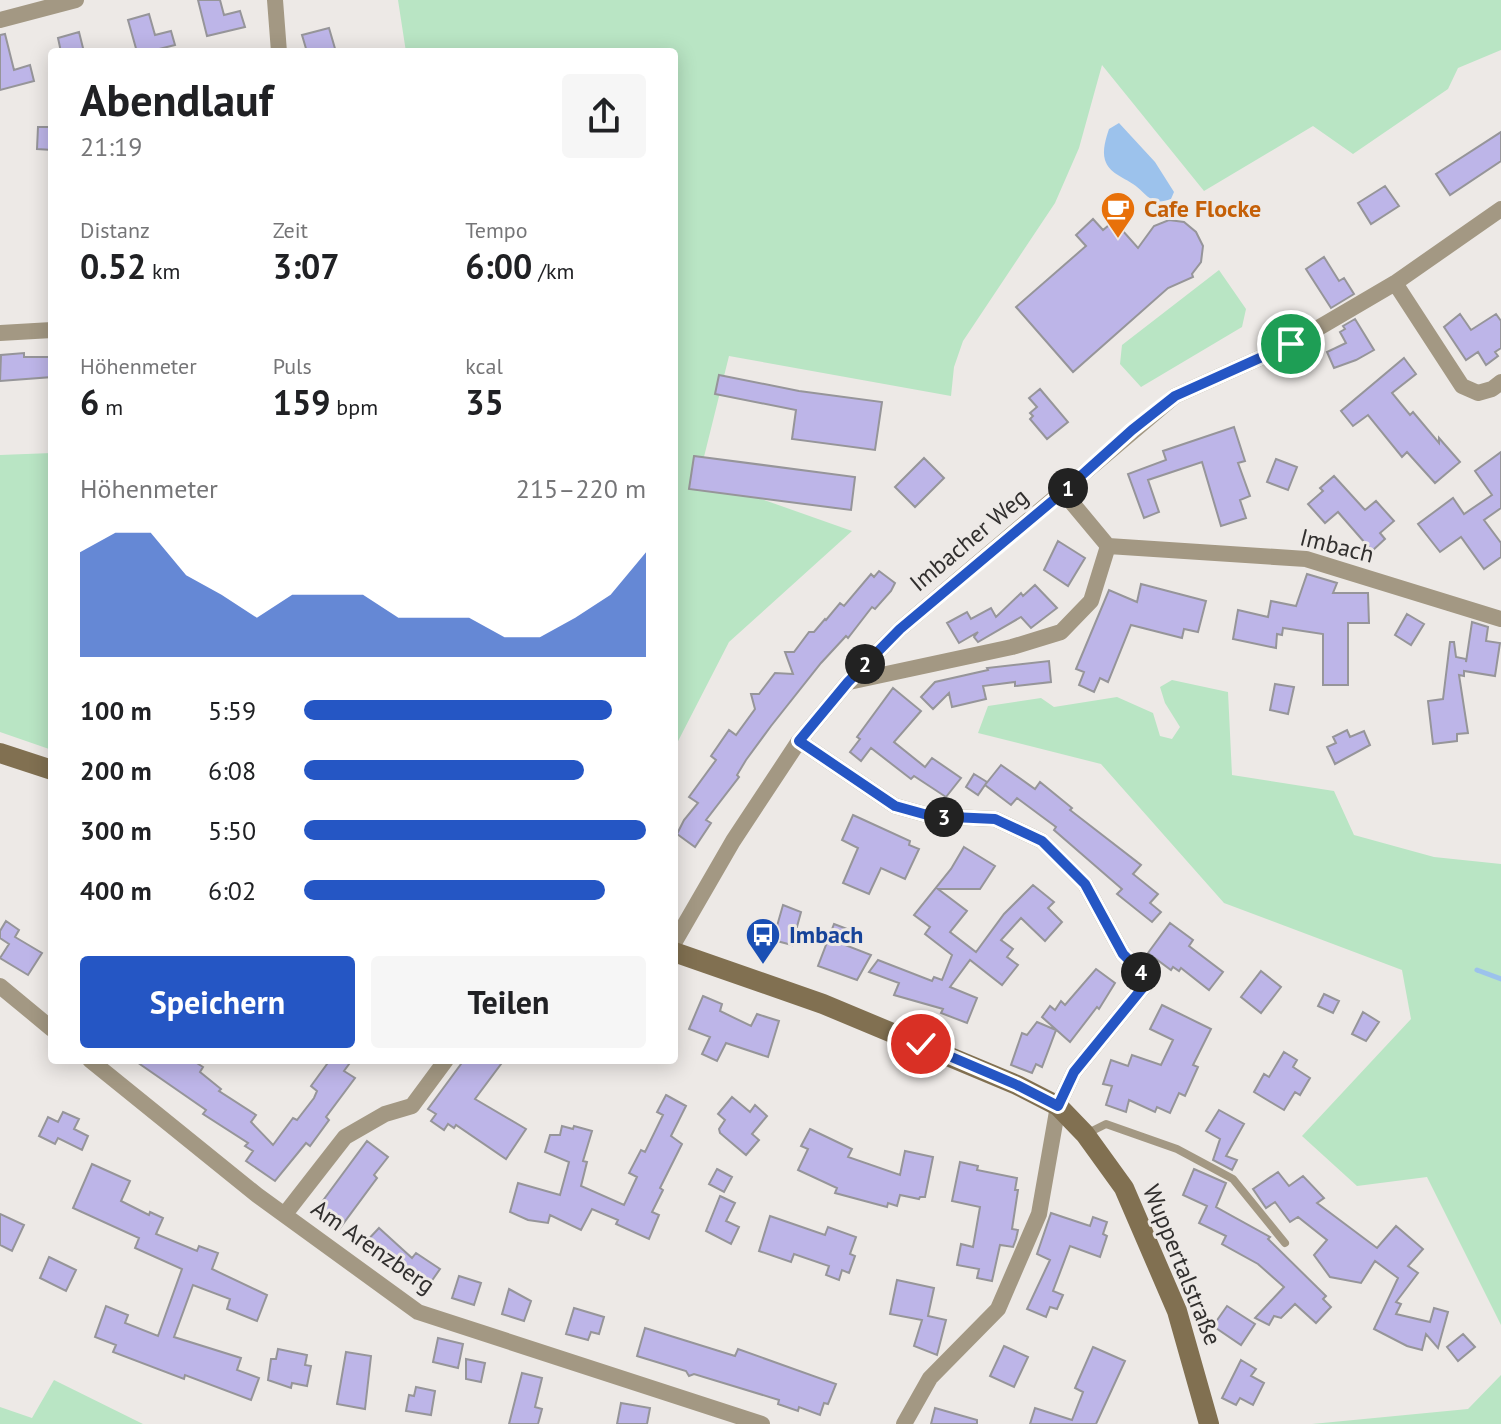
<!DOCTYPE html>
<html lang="de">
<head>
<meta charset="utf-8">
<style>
	:root { --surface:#fff; --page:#f6f6f6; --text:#202124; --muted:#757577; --accent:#2556c4 }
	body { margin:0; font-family:"PT Sans",sans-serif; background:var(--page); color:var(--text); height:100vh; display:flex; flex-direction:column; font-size:30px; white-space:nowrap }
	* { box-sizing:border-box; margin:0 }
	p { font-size:26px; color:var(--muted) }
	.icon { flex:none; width:44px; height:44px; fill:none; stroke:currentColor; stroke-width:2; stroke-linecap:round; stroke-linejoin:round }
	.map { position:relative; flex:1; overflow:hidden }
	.drawer { position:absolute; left:48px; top:48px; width:630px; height:1016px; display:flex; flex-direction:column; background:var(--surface); border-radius:8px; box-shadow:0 4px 20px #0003 }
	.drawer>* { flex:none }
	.pin { position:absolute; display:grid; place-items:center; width:68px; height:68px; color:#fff; margin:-34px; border:4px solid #fff; border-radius:50%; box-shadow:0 2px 8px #0007 }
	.km { position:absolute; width:40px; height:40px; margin:-20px; border-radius:50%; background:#222; color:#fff; font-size:22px; line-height:40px; text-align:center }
	.round { display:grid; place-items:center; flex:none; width:84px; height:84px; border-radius:8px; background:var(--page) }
	.summary { display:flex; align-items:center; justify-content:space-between; height:136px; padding:0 32px }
	h1 { font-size:44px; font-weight:800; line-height:60px }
	.figures { display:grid; grid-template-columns:repeat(3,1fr); gap:12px; height:136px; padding:8px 32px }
	.figures div { display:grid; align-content:center }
	.figures b { font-size:34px; font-weight:800 }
	.figures small { font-size:22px; font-weight:400 }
	.figures p { font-size:22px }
	.chart { height:224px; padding:16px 32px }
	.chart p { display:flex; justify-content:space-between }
	.chart svg { width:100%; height:144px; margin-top:8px; fill:var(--accent); opacity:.7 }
	.action { display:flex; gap:16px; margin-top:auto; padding:16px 32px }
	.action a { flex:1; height:92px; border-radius:8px; background:var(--accent); color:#fff; font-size:32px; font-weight:800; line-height:92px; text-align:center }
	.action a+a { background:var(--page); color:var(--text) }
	ul { padding:0 32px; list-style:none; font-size:26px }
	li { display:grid; grid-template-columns:128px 96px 1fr; align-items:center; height:60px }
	li i { height:20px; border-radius:10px; background:var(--accent) }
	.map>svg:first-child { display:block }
</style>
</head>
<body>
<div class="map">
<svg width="1501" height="1424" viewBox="0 0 1501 1424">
	<rect width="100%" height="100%" fill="#ede9e6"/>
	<path fill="#b9e5c4" d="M398 0H1501V50L1458 68 1448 89 1353 154 1313 126 1204 191 1102 65 1079 148 1055 203 963 341 954 367 951 396 729 356 699 477 852 531 729 642 674 749V52H406Z
		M1219 270 1246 309 1242 327 1141 387 1120 364 1122 345Z
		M52 453V750L0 732V455Z
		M1172 680 1228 692 1232 775 1334 791 1354 835 1434 857 1501 864V1325L1427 1177 1357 1186 1302 1136 1411 1019 1402 970 1224 903 1101 764 978 733 988 706 1041 698 1054 707 1117 697 1153 713 1160 736 1172 739 1180 727 1165 703 1160 687Z
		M1501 1375V1424H1312L1468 1409Z
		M54 1380 143 1424H0V1407L32 1418Z"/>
	<path fill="#9cc2ec" d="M1119 123 1155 162 1174 192 1171 199C1164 201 1159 203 1153 200 1145 196 1140 188 1133 184 1123 177 1109 173 1105 160 1102 150 1106 138 1109 129Z"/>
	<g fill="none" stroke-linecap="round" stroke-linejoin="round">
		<path stroke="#9cc2ec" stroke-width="5" d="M1477 970 1501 979"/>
	</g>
	<path fill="#bdb5e8" stroke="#969599" stroke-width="2" d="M198 0H220L224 15 240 11 245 27 207 36Z
		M149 14 155 35 171 31 175 45 159 49V52H137L128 20Z
		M329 28 336 52H307L302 35Z
		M79 32 84 52H61L58 38Z
		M5 34 14 70 30 65 34 81 0 90V35Z
		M38 127H52V150L37 149Z
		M1501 132V161L1450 195 1436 174Z
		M1385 186 1399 206 1371 224 1358 203Z
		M1093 219 1103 230 1114 221 1138 248 1154 226 1169 220 1184 222 1196 232 1203 246 1201 262 1192 274 1193 277 1168 288 1073 372 1016 307 1086 246 1076 235Z
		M1324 257 1339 281 1344 278 1354 294 1331 308 1306 269Z
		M1460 314 1471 330 1496 314 1501 321V348L1495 352 1498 356 1486 365 1478 352 1466 360 1444 327Z
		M1355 319 1374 350 1356 360 1334 368 1327 352 1346 343 1340 332 1345 329 1343 326Z
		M24 353V357H52V377L0 381 1 355Z
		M1404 358 1416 374 1392 393 1410 415 1413 412 1439 443V438L1460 462 1435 483 1407 452 1402 457 1368 415 1353 426 1341 411Z
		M719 375 799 391 882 402 875 450 792 439 796 410 715 394Z
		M1040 389 1068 422 1047 439 1030 419 1033 416 1030 413 1037 407 1029 398Z
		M1234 427 1245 461 1238 463 1250 496 1240 500 1246 518 1221 526 1202 462 1148 480 1159 512 1144 518 1128 474 1166 460 1163 451Z
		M1501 452V508L1484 520 1501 543V557L1484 569 1461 537 1440 552 1418 524 1453 498 1464 514 1492 495 1475 471Z
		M694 456 855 477 851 510 689 489Z
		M924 458 944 478 915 507 895 487Z
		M1276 459 1297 467 1288 490 1267 482Z
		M1334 476 1365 510 1376 501 1394 521 1380 533 1385 539 1372 551 1338 512 1325 523 1308 504 1323 491 1320 488Z
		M1058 541 1085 558 1068 586 1044 570Z
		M879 571 895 583 891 591 875 609 872 607 848 638 846 636 821 663 771 726 746 760 737 775 739 777 706 820 711 823 695 847 677 834 684 820 698 803 689 797 716 760 711 756 729 730 736 735 755 709 751 694H759L775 673 793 674 785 652H794L809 632H814L825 619 826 620 840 603 844 606 871 574 874 577Z
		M1307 574 1337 583 1333 593H1368L1369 623H1348V685H1323V634L1283 628 1282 635 1277 634 1276 648 1233 639 1238 610 1268 617 1271 601 1296 606Z
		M1141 584 1206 601 1198 632 1184 629 1182 638 1131 625 1108 682 1100 678 1094 692 1079 685 1084 672 1076 669 1109 590 1137 602Z
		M1035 585 1057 608 1031 628 1021 617 978 642 974 637 978 632 959 643 947 623 967 612 971 619 991 608 996 617 1021 593 1023 596Z
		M1407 614 1424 624 1411 645 1395 635Z
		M1472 622 1488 627 1486 641 1500 643 1495 676 1464 671V676L1459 675 1468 733 1457 734V741L1433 744 1428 701 1443 699 1450 642H1454L1456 657 1466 659V662Z
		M1049 661 1051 682 1015 686V682L983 686 986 699 952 707 949 693 933 709 921 697 935 682 988 670 987 668Z
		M1275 684 1294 687 1288 714 1270 710Z
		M893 688 921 711 894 742 925 767 932 758 961 778 946 797 914 776 911 779 871 748 861 761 850 752 860 739 857 737Z
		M1347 730 1350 737 1364 731 1370 745 1335 764 1327 747 1336 743 1333 737Z
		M1001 765 1035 789 1040 782 1072 808 1070 810 1141 865 1133 874 1158 894 1150 903 1161 912 1152 922 1117 894 1122 889 1054 830 1056 827 1017 798 1011 805 985 785Z
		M974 774 987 782 978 795 966 787Z
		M853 815 910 841 909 845 919 849 905 879 881 868 869 894 843 883 858 848 842 840Z
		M964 847 995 866 980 889H938L967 911 950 932 976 952 1004 914 1033 885 1054 902 1048 908 1062 922 1045 941 1021 918 1001 940 1013 949 1007 957 1018 965 1002 985 970 960 950 987 977 998 967 1023 941 1013 943 1009 894 995 899 983 869 972 878 960 932 981 934 977 942 980 952 955 925 934 930 927 914 915 951 869Z
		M783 905 801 912 792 945 773 940Z
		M6 921 19 930 15 937 42 953 28 975 0 958 9 944 0 938V931Z
		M1170 923 1193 940 1189 946 1223 972 1209 990 1181 968 1179 971 1173 967 1171 970 1148 953Z
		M834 924 850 930 845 945 871 955 857 980 818 966Z
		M1096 969 1115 983 1099 1009 1097 1007 1070 1042 1042 1017 1050 1006 1055 1010 1061 1001 1065 1005Z
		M1261 971 1281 987 1261 1013 1241 997Z
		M1324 994 1339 1001 1333 1013 1318 1006Z
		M703 996 722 1004 720 1011 751 1026 757 1014 779 1021 768 1057 726 1043 717 1061 702 1054 710 1037 689 1029Z
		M1162 1005 1211 1029 1193 1065 1198 1067 1185 1096 1179 1093 1170 1113 1157 1107 1155 1112 1129 1100 1126 1112 1106 1105 1112 1086 1103 1084 1111 1060 1128 1066 1132 1055 1161 1065 1173 1040 1150 1029Z
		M1363 1012 1379 1022 1366 1041 1352 1034Z
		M1037 1022 1056 1030 1042 1067 1036 1064 1032 1073 1011 1065 1022 1033 1027 1035Z
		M1284 1052 1297 1060 1293 1067 1310 1078 1300 1095 1295 1092 1284 1110 1254 1092 1264 1074 1269 1077Z
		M134 1060H192L203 1067 200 1072 221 1089 219 1091 256 1115 251 1122 273 1145 293 1118 297 1120 314 1098 317 1091 311 1086 330 1060H352L344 1071 355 1078 326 1117 329 1120 310 1146 306 1143 275 1181 246 1161 253 1151 245 1146 248 1143 203 1114 206 1110Z
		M464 1060H504L475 1099 526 1129 506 1159 456 1125 454 1128 448 1124 444 1130 431 1121 436 1114 428 1109Z
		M666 1095 686 1106 671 1136 682 1144 660 1188 663 1190 652 1212 659 1215 649 1239 616 1224 618 1220 592 1209 581 1230 550 1215 548 1223 528 1220 510 1212 518 1183 560 1195 569 1162 545 1152 550 1135H560L562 1126 573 1129 574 1126 592 1131 583 1161 587 1162 581 1186 624 1205 637 1177 629 1173 641 1150 645 1152 663 1115 657 1112Z
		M732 1097 750 1112 755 1105 767 1116 752 1134 759 1140 746 1155 720 1133 719 1129 725 1120 718 1114Z
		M1219 1110 1244 1124 1226 1156 1237 1160 1232 1170 1213 1160 1220 1139 1206 1131Z
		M63 1112 79 1119 74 1129 88 1136 82 1150 58 1138 55 1144 39 1136 48 1117 58 1122Z
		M810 1129 852 1149 848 1157 900 1175 905 1151 933 1157 925 1197H920L919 1199 900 1195 897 1206 888 1203 887 1207 835 1193 837 1188 798 1170 808 1149 801 1146Z
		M367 1141 388 1157 374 1175 377 1178 340 1228 316 1210Z
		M960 1162 978 1166 977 1170 1017 1178 1015 1190H1018L1012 1229 1018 1230 1016 1239 1013 1247 1000 1245 992 1281 977 1278 979 1269 957 1265 961 1244 973 1247 980 1207 952 1201Z
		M92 1164 130 1181 121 1201 149 1215 150 1212 163 1218 156 1234 197 1251 199 1246 218 1253 212 1269 267 1295 257 1321 227 1309 230 1299 193 1285 174 1337 241 1358 237 1370 259 1378 251 1400 185 1375 184 1379 113 1352 116 1345 95 1337 106 1306 128 1315 125 1323 158 1336 182 1269 135 1248 139 1238 73 1208Z
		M717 1169 732 1177 724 1192 709 1184Z
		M1194 1169 1226 1183 1216 1207 1270 1237 1268 1239 1326 1296 1323 1299 1331 1307 1316 1323 1295 1304 1281 1318 1274 1316 1269 1325 1255 1318 1284 1287 1258 1264 1222 1244 1226 1236 1199 1223 1207 1206 1183 1195Z
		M1278 1172 1289 1186 1303 1176 1324 1198 1317 1203 1377 1248 1396 1226 1423 1249 1408 1266 1418 1273 1396 1302 1401 1304 1396 1314 1430 1322 1434 1308 1448 1312 1438 1348 1426 1334 1422 1350 1407 1346 1374 1329 1398 1278 1375 1261 1361 1283 1330 1277 1314 1255 1327 1240 1298 1217 1290 1222 1275 1202 1266 1208 1253 1189Z
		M720 1196 735 1203 726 1221 739 1227 731 1244 706 1231Z
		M1051 1213 1090 1226 1093 1217 1107 1222 1103 1234 1107 1236 1100 1257 1070 1246 1053 1291 1063 1295 1057 1309 1050 1307 1046 1317 1027 1309 1050 1260 1037 1254Z
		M0 1214 24 1225 12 1251 0 1245Z
		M770 1216 825 1235 828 1227 856 1237 850 1254 855 1256 849 1273 842 1270 839 1280 826 1275 829 1266 794 1254 791 1262 759 1251Z
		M379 1228 412 1258 416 1253 440 1269 431 1282 424 1278 420 1285 413 1282 390 1269 363 1245Z
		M49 1257 76 1270 66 1291 40 1278Z
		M459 1276 481 1283 474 1305 452 1298Z
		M897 1280 934 1288 928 1316 946 1320 937 1355 914 1346 922 1320 890 1314Z
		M509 1289 531 1301 524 1321 502 1314Z
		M1227 1306 1255 1324 1241 1345 1213 1326Z
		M574 1308 604 1317 599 1334 591 1332 588 1340 566 1334Z
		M645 1328 735 1356 738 1349 836 1384 828 1404 824 1403 820 1415 799 1407 798 1411 778 1404 779 1400 694 1374 689 1376 686 1371 637 1356Z
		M1463 1334 1475 1347 1458 1361 1447 1347Z
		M438 1338 463 1344 458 1368 433 1362Z
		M1004 1346 1028 1357 1014 1387 990 1376Z
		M1093 1347 1125 1361 1096 1424H1030L1035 1408 1072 1420 1083 1392 1075 1388Z
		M278 1349 307 1355 305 1365 311 1366 307 1386 292 1383 291 1388 268 1380 271 1359H276Z
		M346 1352 371 1356 365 1409 337 1404Z
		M466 1359 485 1363 481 1382 466 1379Z
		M1241 1360 1256 1369 1251 1376 1264 1383 1253 1405 1240 1398 1236 1405 1222 1398Z
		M522 1373 542 1378 535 1407 542 1409 538 1424H509Z
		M416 1387 435 1391 431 1415 406 1411 409 1395 414 1396Z
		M621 1403 650 1408 647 1424H617Z
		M935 1408 977 1420V1424H931Z"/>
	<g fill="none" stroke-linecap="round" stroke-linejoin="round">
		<path stroke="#a39883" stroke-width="8" d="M1086 1134 1106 1124 1177 1149 1233 1179 1285 1243"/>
		<path stroke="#a39883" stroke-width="16" d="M275 0 279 52
			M0 20 76 0
			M1395 283 1462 386 1478 393 1492 389 1501 382
			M0 333 52 330
			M1063 492 1108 546 1306 559 1501 619
			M849 682 1012 647 1061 632 1091 601 1108 546
			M799 741 895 806 931 816 995 819 1042 841 1085 884 1123 954 1149 980 1074 1072 1058 1106 1039 1214 998 1309 930 1378 904 1424
			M674 943 733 841 799 741 848 682 900 629 1175 396 1291 344 1395 283 1501 209
			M0 986 52 1029
			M90 1060 257 1195 418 1312 762 1424
			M285 1214 345 1137 385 1114 412 1106 446 1060"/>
		<path stroke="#817051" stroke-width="20" d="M0 753 52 770
			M674 952 823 1004 1017 1085 1058 1106 1085 1134 1124 1188 1177 1311 1209 1424"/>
	</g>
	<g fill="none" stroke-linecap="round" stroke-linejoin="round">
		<defs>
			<path id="route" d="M921 1044 1017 1085 1058 1106 1074 1072 1149 980 1123 954 1085 884 1042 841 995 819 931 816 895 806 799 741 848 682 900 629 1063 492 1132 430 1175 396 1291 344"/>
		</defs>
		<use href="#route" stroke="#fff" stroke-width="16"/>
		<use href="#route" stroke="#2556c4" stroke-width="10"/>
	</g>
	<defs>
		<symbol id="cafe-pin" viewBox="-11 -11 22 30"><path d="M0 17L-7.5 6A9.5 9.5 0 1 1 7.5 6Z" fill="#e8710a" stroke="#ede9e6"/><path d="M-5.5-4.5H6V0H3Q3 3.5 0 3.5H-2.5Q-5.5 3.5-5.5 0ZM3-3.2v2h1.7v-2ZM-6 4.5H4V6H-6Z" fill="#fff"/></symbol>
		<symbol id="bus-pin" viewBox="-11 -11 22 30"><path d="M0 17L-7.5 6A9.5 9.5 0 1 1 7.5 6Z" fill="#1a4fb4" stroke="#ede9e6"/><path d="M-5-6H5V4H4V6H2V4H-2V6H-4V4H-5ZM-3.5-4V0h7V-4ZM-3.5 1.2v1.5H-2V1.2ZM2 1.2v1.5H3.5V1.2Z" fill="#fff"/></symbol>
	</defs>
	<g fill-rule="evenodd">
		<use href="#cafe-pin" x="1098" y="189" width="40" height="54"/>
		<use href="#bus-pin" x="743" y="915" width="40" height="54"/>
	</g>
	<g text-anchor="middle" stroke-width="6" stroke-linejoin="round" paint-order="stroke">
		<g font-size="24" font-weight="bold" fill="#c56008" stroke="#ede9e6" text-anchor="start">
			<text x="1144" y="217">Cafe Flocke</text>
		</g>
		<g font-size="24" fill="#312f2e" stroke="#ede9e6">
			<text transform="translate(969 540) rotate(-40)" y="8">Imbacher Weg</text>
			<text transform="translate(1337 546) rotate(14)" y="8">Imbach</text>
			<text transform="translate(373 1247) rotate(35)" y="8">Am Arenzberg</text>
			<text transform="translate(1182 1265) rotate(68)" y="8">Wuppertalstraße</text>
		</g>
		<g font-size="24" font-weight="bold" fill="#164399" stroke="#ede9e6" text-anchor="start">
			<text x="789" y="943">Imbach</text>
		</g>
	</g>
</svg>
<div class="pin" style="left:1291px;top:344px;background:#1e9e55"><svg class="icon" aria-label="arrive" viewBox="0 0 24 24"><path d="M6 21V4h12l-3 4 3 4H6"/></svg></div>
<div class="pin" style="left:921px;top:1044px;background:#d93025"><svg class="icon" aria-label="check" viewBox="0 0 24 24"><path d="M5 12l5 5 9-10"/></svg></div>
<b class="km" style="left:1068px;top:488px">1</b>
<b class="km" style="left:865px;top:664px">2</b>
<b class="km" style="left:944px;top:817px">3</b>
<b class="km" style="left:1141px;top:972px">4</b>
<section class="drawer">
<div class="summary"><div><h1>Abendlauf</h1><p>21:19</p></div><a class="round"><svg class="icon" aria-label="share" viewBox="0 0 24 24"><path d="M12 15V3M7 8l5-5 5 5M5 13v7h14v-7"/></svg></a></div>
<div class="figures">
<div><p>Distanz</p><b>0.52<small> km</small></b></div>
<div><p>Zeit</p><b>3:07</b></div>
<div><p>Tempo</p><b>6:00<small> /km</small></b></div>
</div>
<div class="figures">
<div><p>Höhenmeter</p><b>6<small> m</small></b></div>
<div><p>Puls</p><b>159<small> bpm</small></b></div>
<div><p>kcal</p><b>35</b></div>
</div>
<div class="chart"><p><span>Höhenmeter</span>215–220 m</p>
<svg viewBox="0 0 160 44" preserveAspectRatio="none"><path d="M0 44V12L10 6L20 6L30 19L40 25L50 32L60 25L70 25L80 25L90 32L100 32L110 32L120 38L130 38L140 32L150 25L160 12V44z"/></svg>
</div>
<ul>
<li><b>100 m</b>5:59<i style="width:90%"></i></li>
<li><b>200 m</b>6:08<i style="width:82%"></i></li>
<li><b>300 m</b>5:50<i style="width:100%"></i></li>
<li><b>400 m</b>6:02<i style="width:88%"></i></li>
</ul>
<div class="action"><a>Speichern</a><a>Teilen</a></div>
</section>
</div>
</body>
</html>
